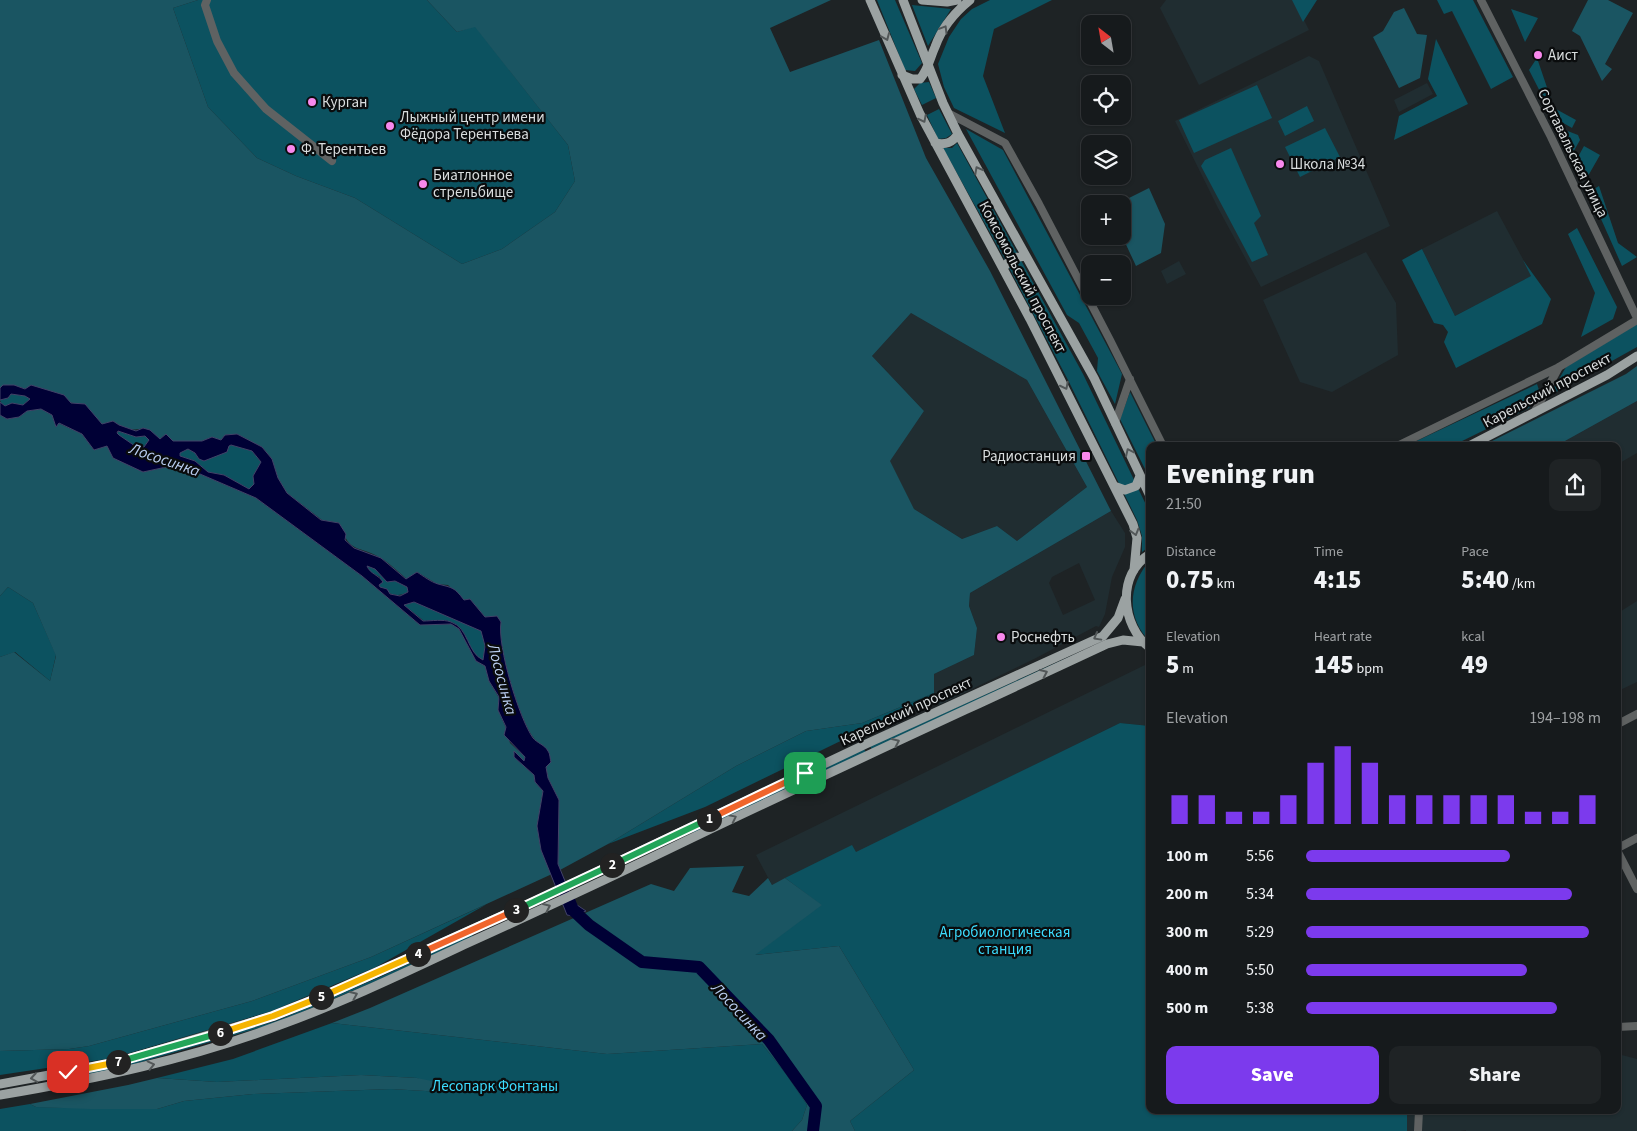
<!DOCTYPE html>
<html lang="en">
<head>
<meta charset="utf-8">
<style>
	:root { --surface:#161a1c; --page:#1f2325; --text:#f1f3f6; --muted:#9ea1a3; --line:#35383b; --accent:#7c3aed }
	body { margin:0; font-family:"Source Sans 3",sans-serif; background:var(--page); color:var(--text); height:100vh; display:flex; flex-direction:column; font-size:19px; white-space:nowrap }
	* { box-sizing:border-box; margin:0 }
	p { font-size:16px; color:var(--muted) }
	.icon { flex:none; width:28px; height:28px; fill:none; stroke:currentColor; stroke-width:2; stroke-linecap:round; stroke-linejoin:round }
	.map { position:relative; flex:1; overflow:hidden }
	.panel { position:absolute; left:1146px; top:442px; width:475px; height:672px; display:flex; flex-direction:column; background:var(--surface); border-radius:10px; box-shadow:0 1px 4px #0004,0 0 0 1px var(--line) }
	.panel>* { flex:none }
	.needle { width:32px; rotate:329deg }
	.buttons { position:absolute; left:1081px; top:15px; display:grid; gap:10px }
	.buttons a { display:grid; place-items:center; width:50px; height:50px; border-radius:10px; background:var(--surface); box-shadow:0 1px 4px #0004,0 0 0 1px var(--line); font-size:25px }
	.pin { position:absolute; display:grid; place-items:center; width:42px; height:42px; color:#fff; margin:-21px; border-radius:10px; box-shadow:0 2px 8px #0006 }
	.km { position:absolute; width:25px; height:25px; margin:-12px; border-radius:50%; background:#222; color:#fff; font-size:14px; line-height:25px; text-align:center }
	.round { display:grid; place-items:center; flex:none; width:52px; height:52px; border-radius:10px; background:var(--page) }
	.overview { display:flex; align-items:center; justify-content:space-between; height:85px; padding:0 20px }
	h1 { font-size:28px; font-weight:800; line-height:38px }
	.metrics { display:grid; grid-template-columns:repeat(3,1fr); gap:8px; height:85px; padding:5px 20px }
	.metrics div { display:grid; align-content:center }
	.metrics b { font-size:25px; font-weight:800 }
	.metrics small { font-size:14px; font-weight:400 }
	.metrics p { font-size:14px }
	.chart { height:140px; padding:10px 20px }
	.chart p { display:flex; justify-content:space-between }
	.chart svg { width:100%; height:90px; margin-top:5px; stroke:var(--accent); stroke-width:6 }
	.action { display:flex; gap:10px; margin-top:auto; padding:10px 20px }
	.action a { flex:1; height:58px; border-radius:10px; background:var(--accent); color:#fff; font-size:20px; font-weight:800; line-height:58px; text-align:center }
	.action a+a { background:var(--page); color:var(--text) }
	ul { padding:0 20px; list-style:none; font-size:16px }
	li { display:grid; grid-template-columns:80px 60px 1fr; align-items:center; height:38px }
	li i { height:12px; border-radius:6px; background:var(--accent) }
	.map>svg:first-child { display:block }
</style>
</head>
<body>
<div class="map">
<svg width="1637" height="1131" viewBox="0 0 1637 1131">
	<rect width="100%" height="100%" fill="#1e2325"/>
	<path fill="#202d31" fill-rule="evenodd" d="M1166 0H1294L1309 30 1199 85 1160 8Z
		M1309 56 1319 61 1390 226 1261 287 1218 208 1175 121Z
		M1427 83 1433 94 1399 112 1394 100Z
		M1497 211 1532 276 1455 316 1422 249Z
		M1366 252 1396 303 1398 355 1332 392 1300 382 1263 300Z
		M1179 261 1186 274 1167 284 1161 271Z
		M911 313 1027 380 1087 487 1017 541 997 526 962 539 914 509 889 461 924 411 872 356Z
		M1637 401V453L1618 464V446H1556Z
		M1111 511 1125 533V547L1112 577 1105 614 1099 627 1096 626 1036 658 939 705 934 693V674L974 655 977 628 969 606 970 593ZM1079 563 1095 600 1063 615 1049 583 1052 577Z
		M1637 601V682L1618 691V613Z
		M1147 664 1150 665V726L1120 723 856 853 852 846 772 885 756 855Z
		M1618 1054 1637 1059V1131H1466V1130L1460 1131H1407V1111H1618Z"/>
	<path fill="#0c5260" d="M198 0H427L457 32 475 26 568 145 575 181 555 212 502 249 462 264 355 198 296 176 257 158 208 107 173 8Z
		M877 0H895L922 63 915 71 905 70Z
		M990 0H1052L994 29 983 76 1005 133 954 108 944 87 938 64 949 37 961 19 972 9Z
		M1292 0H1317L1303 22Z
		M1437 0H1473L1513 77 1491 89 1452 11 1444 14Z
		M912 5 951 9 928 46Z
		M1511 9 1538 18 1525 42Z
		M1436 39 1468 104 1394 140 1399 116 1437 96 1428 79Z
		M1537 58 1554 108 1576 120 1572 128 1553 117 1529 70Z
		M929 82 936 98 922 105 914 89 920 83Z
		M1257 85 1272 118 1194 153 1179 120Z
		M1307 106 1314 121 1285 136 1278 121Z
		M939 109 952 134 946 138 938 139 927 115Z
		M1557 127 1578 135 1580 140 1571 156Z
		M1325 128 1340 157 1300 177 1285 147Z
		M966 129 1003 150 1122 374 1115 404 1097 371 1098 358 1079 323 1067 315Z
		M957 143 1083 374 1150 513V546L1142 552V536L1137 520 1068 380 1004 258 943 148H952Z
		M1584 146 1600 155 1588 176 1578 157Z
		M1231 148 1261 216 1254 223 1268 255 1252 262 1201 166 1205 160Z
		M1599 186 1618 243 1637 257 1622 266 1589 192Z
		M1577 228 1617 307 1613 319 1581 337 1595 293 1568 234Z
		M1422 249 1455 316 1531 276 1523 260 1551 299 1542 324 1456 368 1444 342 1448 332 1443 325 1434 323 1402 260Z
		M1637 324V347L1549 396 1566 367Z
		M1537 384 1539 390 1529 408 1452 446H1406Z
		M1130 392 1157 446H1150V479L1120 419Z
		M11 394 25 396 30 399 23 405 12 403 5 406 2 405 0 400 8 398Z
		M118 431 136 437 145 436 149 440 144 447 135 446 118 435 117 434Z
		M231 445 252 451 261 462 253 476 254 484 249 489 224 475 208 472 195 461 180 456 179 453 188 449 195 453 199 459Z
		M1150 560V642C1126 617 1128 586 1150 560Z
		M367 566 375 569 387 582 395 581 407 587 408 592C396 598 390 594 380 587V577L369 571Z
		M8 587 33 603 56 655 50 681 15 652 0 657V596Z
		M414 602 482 631 485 646 483 660C467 653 469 628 451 622 444 619 432 621 424 621L404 605Z
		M1103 642 872 750 870 746Z
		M934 693 935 695 705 807 608 844 736 766 806 731 862 723Z
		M1120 723 1150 726V1111H1407V1131H855L850 1121 914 1070 839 946 754 955 821 905 785 878 852 845 856 852Z
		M864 749 866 753 693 833 692 831Z
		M487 904 376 967 272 1011 113 1058 0 1075V1051L69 1049 89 1046 252 1001 371 957Z
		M473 934 472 937 381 979 276 1023 114 1070 79 1078 78 1075 113 1067 276 1021 380 977Z
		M332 1023 607 1054 762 1044 786 1074 807 1105 802 1120 792 1131H0V1109L30 1104 36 1107 157 1109 184 1101 253 1094 391 1089 442 1092 417 1078 361 1075 217 1082 157 1078 233 1059Z"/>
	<path fill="#1a5562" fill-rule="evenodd" d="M0 0H198L173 8 208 107 257 158 296 176 355 198 462 264 502 249 555 212 575 181 568 145 475 27 457 32 427 0H831L770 28 790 72 879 40 926 158 990 271 1111 511 970 593 969 606 977 628 974 655 934 674V693L862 723 806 731 736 766 608 844 560 870 558 864 559 800 548 778 546 767 551 762C546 743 542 750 533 737 519 717 497 646 501 622L485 617 470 599 464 600 448 585 437 584 417 572 407 579C399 573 391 564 382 559 358 543 351 557 339 523L322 520 287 493 278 478 272 459 262 447 237 434 225 435 221 440 212 437 202 441H173L166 434 160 439 143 428C132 432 121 427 113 421L102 425 85 405C57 402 31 386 3 385L0 388ZM911 313 1027 380 1087 487 1017 541 997 526 962 539 914 509 890 461 924 411 872 356Z
		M1588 0H1608L1633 13 1605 64 1612 69 1602 81 1580 36 1572 31Z
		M1404 8 1417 34 1427 35 1420 78 1399 88 1373 37 1383 31 1394 12Z
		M1149 188 1165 224 1161 253 1136 266 1122 236V204H1117Z
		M1637 366V401L1556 446H1482L1626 374Z
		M41 409 52 415 56 426 58 423 82 434 94 450 107 446 143 472 171 466 200 474 256 498 362 576 420 625 451 624 459 629 476 661 485 666 489 681 499 698 498 710 506 728 510 743 525 757 524 761 514 757 534 775 535 782 543 791 537 826 541 850 552 874 371 957 252 1001 89 1046 69 1049 0 1051V657L14 652 50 681 56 656 33 603 8 587 0 596V415L7 419 19 417 27 411Z
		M744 866 732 892 749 896 768 878 772 885 785 878 822 905 755 955 839 946 914 1070 850 1121 855 1131H792L802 1120 807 1105 786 1074 762 1044 607 1054 332 1023 370 1008 651 884 674 891 690 868Z
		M361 1075 417 1078 446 1084 448 1088 442 1092 391 1089 253 1094 184 1101 157 1109H90L36 1107 30 1104 128 1085 157 1078 217 1082Z"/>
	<path fill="#000035" stroke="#414268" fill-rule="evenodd" d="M3 385H14L25 389 31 385 64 395 71 403 85 404 102 424 113 421 119 425 136 431 143 428 150 430 160 439 166 434 173 441H202L212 437 221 440 225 435 237 434 262 447 272 459 278 478 287 493 321 520 339 523 346 534 345 540 354 548 381 558 406 579 417 572C423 576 431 582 438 584 453 588 454 587 464 600L470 599 485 617 497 616 501 622C497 646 519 718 533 738 537 743 545 745 548 751 550 753 550 759 551 762L546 767 548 778 559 800 558 864 574 903 586 911 574 916 567 915 541 850 537 826 543 791 535 782 534 775 514 757V751L524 761 525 757 504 735 506 727 498 710 499 697 489 681 485 666 476 661 459 629 451 624 420 625 362 576 256 498 200 474 171 466 143 472 113 458 107 446 94 450 82 434 59 423 56 427 52 415 41 409 27 411 19 417 7 419 0 415V402L5 406 12 403 23 405 30 399 25 396 11 394 8 398 0 400V388ZM118 431 136 437 145 436 149 440 144 447 135 446 119 435 117 433ZM231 445 252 451 261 462 253 476 254 484 249 489 224 475 208 472 195 461 180 456V453L188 449 195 453 199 459 204 461 227 452 229 446ZM367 566 375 569 387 582 395 581 407 587 408 592 400 596 390 594 387 589 380 587 379 585 383 582C379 575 370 574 367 566ZM414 602 481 631 485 646 483 660C467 653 469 628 451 622 443 619 432 621 423 621L404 605Z"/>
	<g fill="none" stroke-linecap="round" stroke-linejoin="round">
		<path stroke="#000035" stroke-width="12" d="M569 900 573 910 589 925 642 962 699 967 769 1040 816 1106 813 1131"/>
		<path stroke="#5f6262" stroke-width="8" d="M207 0 205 5 217 41 234 73 266 109 332 161
			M1481 0 1551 137 1637 318
			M948 113 1005 143 1039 204 1110 340 1163 446
			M1534 413 1559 367
			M1115 423 1130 379
			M1397 446 1559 367 1637 320
			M1618 724 1637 714
			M1618 848 1637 838
			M1618 852 1637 889
			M1618 1027 1637 1026
			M1418 1131 1419 1111"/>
		<path stroke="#9ba2a2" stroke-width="9" d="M870 0 920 114 1030 319 1133 524 1137 538 1134 570
			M903 0 943 103 958 134 1094 378 1150 496
			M922 0 947 2 957 0
			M902 75 912 79H920C928 70 930 58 935 47 942 27 954 13 970 0
			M935 143C946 145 952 143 958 134
			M1003 268 1012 258 1026 256
			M1469 446 1607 375 1637 356
			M1114 486 1125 490 1136 486 1140 476
			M1150 554C1116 574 1121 626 1150 648
			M0 1084 114 1063 273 1016 327 995 548 895 866 744 1103 636 1118 618 1125 599
			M0 1095C95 1079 190 1059 280 1025 344 1002 406 972 468 943 543 909 618 874 692 838 830 772 968 709 1107 644L1123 640 1143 642"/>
	</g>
	<defs><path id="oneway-chevron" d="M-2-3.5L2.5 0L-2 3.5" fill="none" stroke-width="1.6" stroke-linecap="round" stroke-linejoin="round" transform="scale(1.25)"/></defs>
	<g stroke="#525758">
		<use href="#oneway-chevron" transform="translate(944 29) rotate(-59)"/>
		<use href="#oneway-chevron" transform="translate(886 37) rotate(67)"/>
		<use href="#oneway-chevron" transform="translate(923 119) rotate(63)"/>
		<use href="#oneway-chevron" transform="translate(978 170) rotate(-118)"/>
		<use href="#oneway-chevron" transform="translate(1065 386) rotate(63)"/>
		<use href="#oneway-chevron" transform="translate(1129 452) rotate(-115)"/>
		<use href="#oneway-chevron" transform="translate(1135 532) rotate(75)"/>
		<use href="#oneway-chevron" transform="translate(1097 637) rotate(151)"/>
		<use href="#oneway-chevron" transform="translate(1044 673) rotate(-25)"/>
		<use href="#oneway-chevron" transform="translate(896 742) rotate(-25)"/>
		<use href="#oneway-chevron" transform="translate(733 818) rotate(-26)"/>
		<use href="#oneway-chevron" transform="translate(547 907) rotate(-25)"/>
		<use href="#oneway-chevron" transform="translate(354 995) rotate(-23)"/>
		<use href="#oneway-chevron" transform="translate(151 1065) rotate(-13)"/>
		<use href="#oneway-chevron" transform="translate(34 1078) rotate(171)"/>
	</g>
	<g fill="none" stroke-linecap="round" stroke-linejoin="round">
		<defs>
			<path id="split-1" d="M709 819 805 773"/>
			<path id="split-2" d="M612 865 709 819"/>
			<path id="split-3" d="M516 910 612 865"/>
			<path id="split-4" d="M418 954 516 910"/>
			<path id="split-5" d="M321 997 418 954"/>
			<path id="split-6" d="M220 1033 273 1016 321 997"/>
			<path id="split-7" d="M118 1062 220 1033"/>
			<path id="split-8" d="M68 1072 118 1062"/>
		</defs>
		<use href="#split-1" stroke="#fff" stroke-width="10"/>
		<use href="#split-2" stroke="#fff" stroke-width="10"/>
		<use href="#split-3" stroke="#fff" stroke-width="10"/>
		<use href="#split-4" stroke="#fff" stroke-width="10"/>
		<use href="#split-5" stroke="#fff" stroke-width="10"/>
		<use href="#split-6" stroke="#fff" stroke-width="10"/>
		<use href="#split-7" stroke="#fff" stroke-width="10"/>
		<use href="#split-8" stroke="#fff" stroke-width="10"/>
		<use href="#split-1" stroke="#f0652b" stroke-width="6"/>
		<use href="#split-2" stroke="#22a559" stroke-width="6"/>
		<use href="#split-3" stroke="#22a559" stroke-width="6"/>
		<use href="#split-4" stroke="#f0652b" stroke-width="6"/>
		<use href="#split-5" stroke="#f5b400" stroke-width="6"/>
		<use href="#split-6" stroke="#f5b400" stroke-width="6"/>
		<use href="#split-7" stroke="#22a559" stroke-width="6"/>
		<use href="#split-8" stroke="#f5b400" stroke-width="6"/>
	</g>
	<g fill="#f788ec" stroke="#0a0c0d" stroke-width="2">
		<circle cx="1538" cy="55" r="5"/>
		<circle cx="312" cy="102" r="5"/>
		<circle cx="390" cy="126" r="5"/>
		<circle cx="291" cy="149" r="5"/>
		<circle cx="1280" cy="164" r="5"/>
		<circle cx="423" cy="184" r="5"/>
		<rect x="1081" y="451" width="10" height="10" rx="2.5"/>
		<circle cx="1001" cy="637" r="5"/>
	</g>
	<g text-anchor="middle" stroke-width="4.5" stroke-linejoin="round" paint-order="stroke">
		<g font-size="15" fill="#d9ddde" stroke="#0a0c0d" text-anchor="start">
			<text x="1548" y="60">Аист</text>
			<text x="322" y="107">Курган</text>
			<text x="400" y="122">Лыжный центр имени<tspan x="400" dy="17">Фёдора Терентьева</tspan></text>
			<text x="301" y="154">Ф. Терентьев</text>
			<text x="1290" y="169">Школа №34</text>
			<text x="433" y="180">Биатлонное<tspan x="433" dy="17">стрельбище</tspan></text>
			<text x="1076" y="461" text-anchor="end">Радиостанция</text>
			<text x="1011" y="642">Роснефть</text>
		</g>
		<g font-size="15" fill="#d9ddde" stroke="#0a0c0d">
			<text transform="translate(1573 153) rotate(64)" y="5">Сортавальская улица</text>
			<text transform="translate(1023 277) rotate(62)" y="5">Комсомольский проспект</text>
			<text transform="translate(1547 390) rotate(-28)" y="5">Карельский проспект</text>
			<text transform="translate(906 711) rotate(-25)" y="5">Карельский проспект</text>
		</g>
		<g font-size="15" fill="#3cdcfe" stroke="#0a0c0d">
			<text x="1005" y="937">Агробиологическая<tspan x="1005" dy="17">станция</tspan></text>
			<text x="495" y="1091">Лесопарк Фонтаны</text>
		</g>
		<g font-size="16" font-style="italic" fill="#b9cdf0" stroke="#0a0c0d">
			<text transform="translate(165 459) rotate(19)" y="6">Лососинка</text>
			<text transform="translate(503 679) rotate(75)" y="6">Лососинка</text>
			<text transform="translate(740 1011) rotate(47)" y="6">Лососинка</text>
		</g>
	</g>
</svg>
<div class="buttons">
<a><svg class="needle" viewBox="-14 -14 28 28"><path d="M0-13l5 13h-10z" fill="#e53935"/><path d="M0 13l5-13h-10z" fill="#9ea1a3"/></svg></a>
<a><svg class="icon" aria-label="locate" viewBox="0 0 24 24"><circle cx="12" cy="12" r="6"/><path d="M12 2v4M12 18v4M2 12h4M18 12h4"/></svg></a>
<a><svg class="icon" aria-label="layers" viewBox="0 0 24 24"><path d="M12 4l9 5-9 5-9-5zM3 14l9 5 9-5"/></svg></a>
<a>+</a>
<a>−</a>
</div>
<div class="pin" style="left:805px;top:773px;background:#1e9e55"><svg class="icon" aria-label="arrive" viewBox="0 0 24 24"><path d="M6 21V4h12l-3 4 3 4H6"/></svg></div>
<div class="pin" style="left:68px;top:1072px;background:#d93025"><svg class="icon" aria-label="check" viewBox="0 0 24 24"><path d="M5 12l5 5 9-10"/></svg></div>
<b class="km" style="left:709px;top:819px">1</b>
<b class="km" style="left:612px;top:865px">2</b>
<b class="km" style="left:516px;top:910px">3</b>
<b class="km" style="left:418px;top:954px">4</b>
<b class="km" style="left:321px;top:997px">5</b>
<b class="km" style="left:220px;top:1033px">6</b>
<b class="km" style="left:118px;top:1062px">7</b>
<section class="panel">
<div class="overview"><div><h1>Evening run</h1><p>21:50</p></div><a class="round"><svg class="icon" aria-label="share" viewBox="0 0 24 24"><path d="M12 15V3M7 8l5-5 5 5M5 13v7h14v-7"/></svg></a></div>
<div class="metrics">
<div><p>Distance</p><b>0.75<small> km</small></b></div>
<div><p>Time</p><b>4:15</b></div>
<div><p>Pace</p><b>5:40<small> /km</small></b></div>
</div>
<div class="metrics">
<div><p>Elevation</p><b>5<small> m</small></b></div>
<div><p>Heart rate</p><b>145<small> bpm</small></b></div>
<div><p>kcal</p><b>49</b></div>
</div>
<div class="chart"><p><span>Elevation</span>194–198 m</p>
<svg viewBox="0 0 160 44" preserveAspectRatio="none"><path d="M5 44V30M15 44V30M25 44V38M35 44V38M45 44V30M55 44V14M65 44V6M75 44V14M85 44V30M95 44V30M105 44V30M115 44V30M125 44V30M135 44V38M145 44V38M155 44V30"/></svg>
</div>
<ul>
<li><b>100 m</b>5:56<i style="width:69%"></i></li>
<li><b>200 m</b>5:34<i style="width:90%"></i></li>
<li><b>300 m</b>5:29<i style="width:96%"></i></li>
<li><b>400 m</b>5:50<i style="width:75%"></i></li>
<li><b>500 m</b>5:38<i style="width:85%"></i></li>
</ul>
<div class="action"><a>Save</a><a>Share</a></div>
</section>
</div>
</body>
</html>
